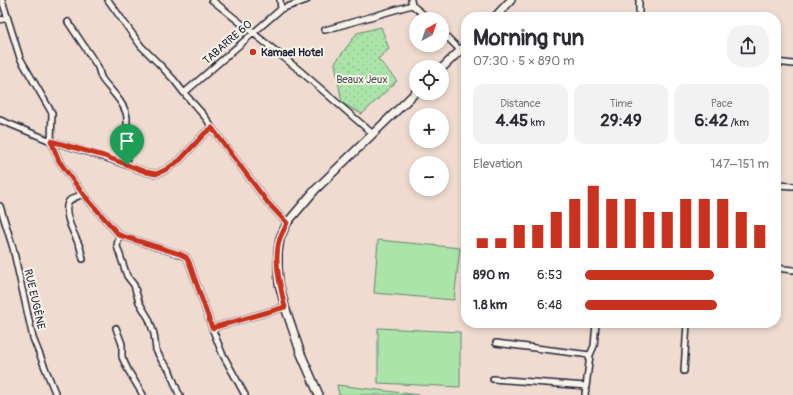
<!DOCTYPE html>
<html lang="en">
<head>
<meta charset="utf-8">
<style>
	:root { --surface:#fff; --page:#f2f2f3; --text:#2b2b33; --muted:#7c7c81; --accent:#c8321e }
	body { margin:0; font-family:Pangolin,sans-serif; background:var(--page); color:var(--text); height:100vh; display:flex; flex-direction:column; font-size:15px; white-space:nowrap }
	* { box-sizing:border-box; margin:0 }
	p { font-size:13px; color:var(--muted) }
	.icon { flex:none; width:22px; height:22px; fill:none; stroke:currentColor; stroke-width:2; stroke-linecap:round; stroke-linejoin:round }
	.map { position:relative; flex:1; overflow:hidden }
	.sheet { position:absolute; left:461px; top:12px; width:320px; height:316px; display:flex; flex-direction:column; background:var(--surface); border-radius:16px; box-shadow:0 2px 6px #0003 }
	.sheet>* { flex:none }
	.needle { width:26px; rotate:40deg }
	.controls { position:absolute; left:409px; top:12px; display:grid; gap:8px }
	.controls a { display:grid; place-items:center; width:40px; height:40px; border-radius:50%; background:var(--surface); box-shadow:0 2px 6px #0003; font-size:20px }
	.pin { position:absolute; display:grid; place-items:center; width:34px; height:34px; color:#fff; margin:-41px -17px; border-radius:50% 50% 50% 0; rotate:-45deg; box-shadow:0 0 4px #0007 }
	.pin .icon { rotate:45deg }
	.round { display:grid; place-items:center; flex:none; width:42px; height:42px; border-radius:16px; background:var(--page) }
	.head { display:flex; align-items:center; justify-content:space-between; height:68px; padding:0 12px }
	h1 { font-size:22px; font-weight:700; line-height:30px }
	.figures { display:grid; grid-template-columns:repeat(3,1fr); gap:6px; height:68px; padding:4px 12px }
	.figures div { display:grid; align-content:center; border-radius:10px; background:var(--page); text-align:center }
	.figures b { font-size:17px; font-weight:700 }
	.figures small { font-size:11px; font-weight:400 }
	.figures p { font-size:11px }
	.chart { height:112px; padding:8px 12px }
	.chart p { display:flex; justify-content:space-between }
	.chart svg { width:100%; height:72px; margin-top:4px; stroke:var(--accent); stroke-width:6 }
	ul { padding:0 12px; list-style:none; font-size:13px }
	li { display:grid; grid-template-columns:64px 48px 1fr; align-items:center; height:30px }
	li i { height:10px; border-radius:5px; background:var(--accent) }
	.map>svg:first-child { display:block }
</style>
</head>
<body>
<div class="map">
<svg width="793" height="395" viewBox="0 0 793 395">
	<defs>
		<pattern id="park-dots" width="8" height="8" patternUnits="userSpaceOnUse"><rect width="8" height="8" fill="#abe4a9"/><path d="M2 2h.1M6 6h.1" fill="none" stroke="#93c392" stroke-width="1.8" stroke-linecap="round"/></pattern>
	</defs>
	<rect width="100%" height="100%" fill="#efdbd0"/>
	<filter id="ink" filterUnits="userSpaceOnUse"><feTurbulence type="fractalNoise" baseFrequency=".025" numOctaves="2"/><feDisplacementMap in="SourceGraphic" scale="8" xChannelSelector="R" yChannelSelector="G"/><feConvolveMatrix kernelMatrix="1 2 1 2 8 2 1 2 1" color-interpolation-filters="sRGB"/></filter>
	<g filter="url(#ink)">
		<path fill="#abe4a9" stroke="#668372" d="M378 240 460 248 454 300 374 293Z
			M378 328 460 332V387L378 383Z
			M337 385 419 395H339Z"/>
		<path fill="url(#park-dots)" stroke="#668372" d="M381 27 389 49 378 59 397 81 362 114 342 103 335 63 357 33Z"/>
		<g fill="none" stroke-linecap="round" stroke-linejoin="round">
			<defs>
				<path id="minor" d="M2 0 20 58 52 113 51 141 104 157 146 172 156 174 165 170 180 160 205 133 212 128
					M108 0 141 46 160 65 174 80 184 93 206 118 212 128 268 203 287 223
					M212 0 298 69 373 134
					M280 0 281 9
					M411 0 412 5 429 19
					M639 17V0
					M0 20 7 18
					M68 22 98 67C99 71 100 75 102 79 110 90 127 105 127 119V165
					M325 30 412 5
					M442 32 461 51
					M776 62 793 64
					M184 93 281 9 307 0
					M0 120 51 141 59 161 83 194 119 235 179 254 186 257 189 262 212 328 285 307
					M776 185 793 186
					M83 194C79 196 72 198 69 201 61 212 76 237 80 247 81 251 82 255 83 259
					M0 206 13 248 33 338 56 395
					M119 235 117 246 127 276 134 285 139 302 149 319 154 334 156 350 162 361 169 369 178 392 180 395
					M776 268 793 270
					M116 328 122 344V357L128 370 143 395
					M212 328 222 353 245 395
					M496 343 590 355
					M684 371 687 323
					M493 379 586 386
					M585 395 590 355 594 346 596 323"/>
				<path id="secondary" d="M495 17 511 0
					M442 68 466 45
					M319 395 301 354 285 307 279 283 278 268V252L280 238 287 223 315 190 416 92"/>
			</defs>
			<use href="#minor" stroke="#22223b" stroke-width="8"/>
			<use href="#secondary" stroke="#22223b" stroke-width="10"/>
			<use href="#minor" stroke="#f7f3e8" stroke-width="5"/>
			<use href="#secondary" stroke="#f7f3e8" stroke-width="7"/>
		</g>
	</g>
	<g fill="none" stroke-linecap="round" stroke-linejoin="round" filter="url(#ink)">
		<defs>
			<path id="route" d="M212 128 268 203 287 223C285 228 282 233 280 238 273 260 280 285 285 307L212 328 189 262 186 257 180 254 119 235 83 194 59 161 51 141 104 156 146 172 156 174 165 170 180 160 205 133Z"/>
		</defs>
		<use href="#route" stroke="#fff" stroke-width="8"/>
		<use href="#route" stroke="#c8321e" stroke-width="5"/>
	</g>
	<circle fill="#c8321e" stroke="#f7f3e8" stroke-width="1.5" cx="253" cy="52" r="4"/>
	<g text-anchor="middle" stroke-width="4" stroke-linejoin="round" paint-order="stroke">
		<g font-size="11" fill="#22223b" stroke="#f7f3e8">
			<text transform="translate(227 42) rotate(-41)" y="4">TABARRE 60</text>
			<text transform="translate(35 299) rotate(77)" y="4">RUE EUGÈNE</text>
		</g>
		<g font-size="11" font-weight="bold" fill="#22223b" stroke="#f7f3e8" text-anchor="start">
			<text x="261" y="56">Kamael Hotel</text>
		</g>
		<g font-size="11" fill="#445256" stroke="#f7f3e8">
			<text x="362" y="83">Beaux Jeux</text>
		</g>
	</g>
</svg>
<div class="controls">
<a><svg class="needle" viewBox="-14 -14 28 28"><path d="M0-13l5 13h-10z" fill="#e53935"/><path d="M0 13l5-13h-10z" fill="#7c7c81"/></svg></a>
<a><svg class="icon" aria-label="locate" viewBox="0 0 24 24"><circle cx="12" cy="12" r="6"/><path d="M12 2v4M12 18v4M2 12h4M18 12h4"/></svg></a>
<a>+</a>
<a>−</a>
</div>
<div class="pin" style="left:127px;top:165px;background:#1e9e55"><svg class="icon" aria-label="arrive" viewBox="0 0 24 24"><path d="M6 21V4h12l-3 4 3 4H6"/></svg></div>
<section class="sheet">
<div class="head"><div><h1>Morning run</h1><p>07:30 · 5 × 890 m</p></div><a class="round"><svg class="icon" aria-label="share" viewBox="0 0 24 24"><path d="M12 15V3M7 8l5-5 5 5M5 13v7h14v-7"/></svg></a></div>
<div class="figures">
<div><p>Distance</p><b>4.45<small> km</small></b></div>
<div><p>Time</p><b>29:49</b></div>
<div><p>Pace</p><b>6:42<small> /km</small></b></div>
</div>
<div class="chart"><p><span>Elevation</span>147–151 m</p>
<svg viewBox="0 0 160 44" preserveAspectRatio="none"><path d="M5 44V38M15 44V38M25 44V30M35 44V30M45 44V22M55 44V14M65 44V6M75 44V14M85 44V14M95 44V22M105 44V22M115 44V14M125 44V14M135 44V14M145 44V22M155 44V30"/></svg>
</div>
<ul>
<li><b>890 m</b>6:53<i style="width:70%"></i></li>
<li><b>1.8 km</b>6:48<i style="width:72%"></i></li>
</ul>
</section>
</div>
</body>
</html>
